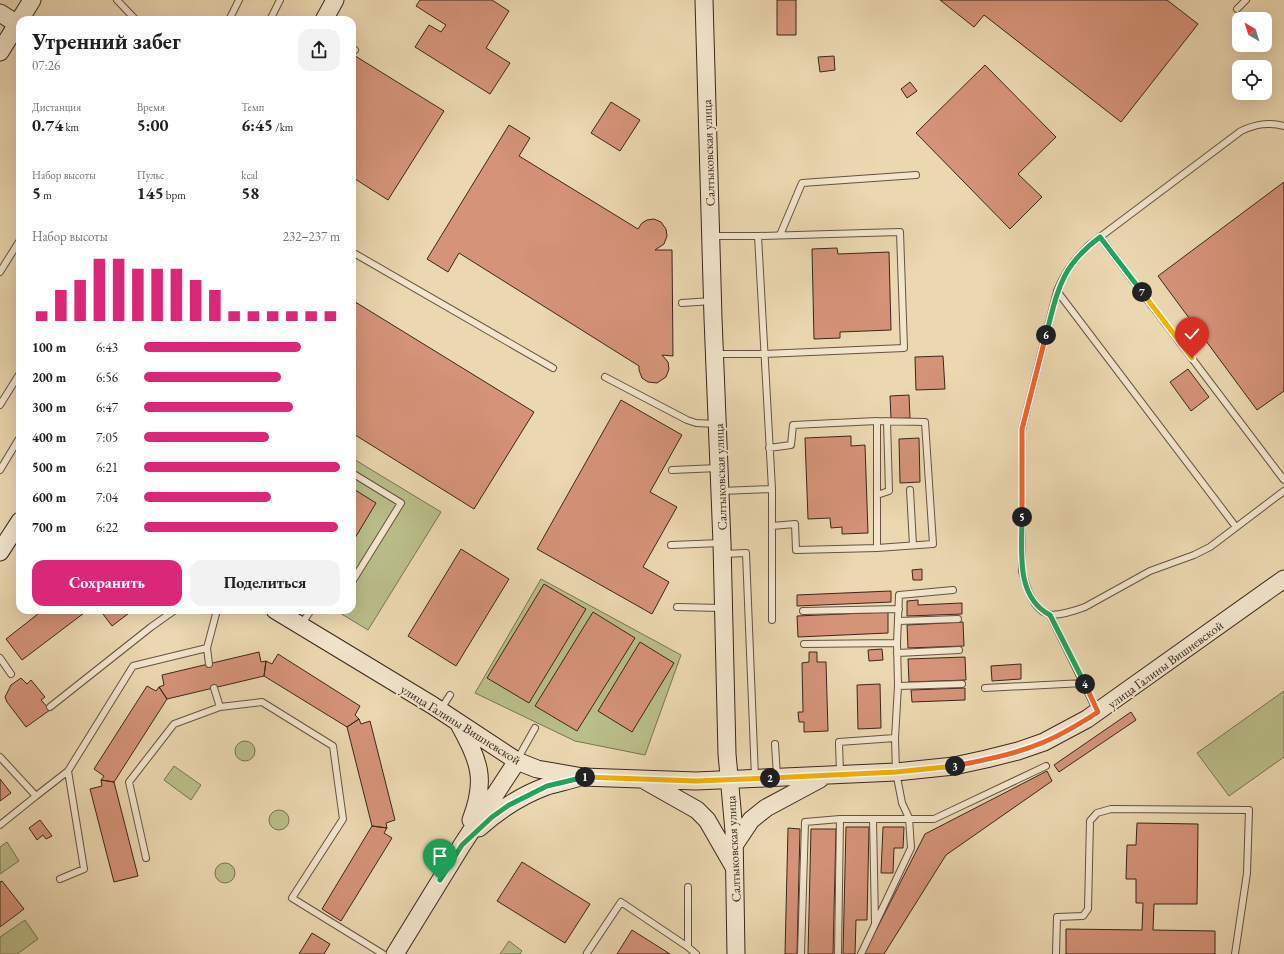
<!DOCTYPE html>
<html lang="ru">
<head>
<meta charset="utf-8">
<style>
	:root { --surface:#fff; --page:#f2f2f2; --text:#202124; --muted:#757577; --accent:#db2777 }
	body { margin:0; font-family:"EB Garamond",serif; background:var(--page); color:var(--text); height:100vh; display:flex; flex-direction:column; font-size:15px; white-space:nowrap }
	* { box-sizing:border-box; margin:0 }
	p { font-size:13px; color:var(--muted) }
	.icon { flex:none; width:22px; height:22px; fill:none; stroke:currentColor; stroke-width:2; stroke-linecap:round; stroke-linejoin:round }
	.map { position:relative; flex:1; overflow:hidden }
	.sheet { position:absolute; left:16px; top:16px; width:340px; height:598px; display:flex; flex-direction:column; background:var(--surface); border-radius:12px; box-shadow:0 4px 16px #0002 }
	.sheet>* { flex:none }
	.needle { width:26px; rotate:321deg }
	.controls { position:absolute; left:1232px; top:12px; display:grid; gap:8px }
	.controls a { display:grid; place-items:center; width:40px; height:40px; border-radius:8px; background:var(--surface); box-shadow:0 4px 16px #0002; font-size:20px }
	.pin { position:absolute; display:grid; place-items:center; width:34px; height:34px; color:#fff; margin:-41px -17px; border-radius:50% 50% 50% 0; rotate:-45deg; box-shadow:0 0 4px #0007 }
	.pin .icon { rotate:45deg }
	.km { position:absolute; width:20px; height:20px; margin:-10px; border-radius:50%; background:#222; color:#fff; font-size:11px; line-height:20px; text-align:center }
	.round { display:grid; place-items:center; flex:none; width:42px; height:42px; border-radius:12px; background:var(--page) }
	.head { display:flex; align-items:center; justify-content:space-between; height:68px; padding:0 16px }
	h1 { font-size:22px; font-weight:700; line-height:30px }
	.stats { display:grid; grid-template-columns:repeat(3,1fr); gap:6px; height:68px; padding:4px 16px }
	.stats div { display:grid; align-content:center }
	.stats b { font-size:17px; font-weight:700 }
	.stats small { font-size:11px; font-weight:400 }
	.stats p { font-size:11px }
	.chart { height:112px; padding:8px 16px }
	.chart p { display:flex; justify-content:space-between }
	.chart svg { width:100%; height:72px; margin-top:4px; stroke:var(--accent); stroke-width:6 }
	.button { display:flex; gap:8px; margin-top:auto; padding:8px 16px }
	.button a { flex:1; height:46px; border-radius:12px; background:var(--accent); color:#fff; font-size:16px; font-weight:700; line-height:46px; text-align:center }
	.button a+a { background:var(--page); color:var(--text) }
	ul { padding:0 16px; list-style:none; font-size:13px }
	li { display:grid; grid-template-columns:64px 48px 1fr; align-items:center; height:30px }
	li i { height:10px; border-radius:5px; background:var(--accent) }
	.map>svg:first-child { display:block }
</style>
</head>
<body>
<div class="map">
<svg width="1284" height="954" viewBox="0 0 1284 954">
	<rect width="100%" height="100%" fill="#ebd7b0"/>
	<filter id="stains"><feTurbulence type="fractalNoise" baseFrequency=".005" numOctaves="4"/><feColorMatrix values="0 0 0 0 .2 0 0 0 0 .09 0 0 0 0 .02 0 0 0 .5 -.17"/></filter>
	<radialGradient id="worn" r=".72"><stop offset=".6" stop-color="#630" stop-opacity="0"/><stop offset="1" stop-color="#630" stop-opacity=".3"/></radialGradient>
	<path fill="#babe8a" stroke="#7a7253" d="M352 458 441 512 368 630 335 610H352Z
		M541 579 681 655 645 755 575 741 475 693Z
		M1284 691V757L1229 796 1197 753Z
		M235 751a10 10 0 1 1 20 0a10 10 0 1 1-20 0Z
		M174 766 201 785 191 800 164 780Z
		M269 820a10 10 0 1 1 20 0a10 10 0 1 1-20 0Z
		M7 842 19 861 0 874V847Z
		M215 873a10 10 0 1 1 20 0a10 10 0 1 1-20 0Z
		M25 920 38 939 17 954H0V937Z
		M509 941 522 951 520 954H500Z"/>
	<path fill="#d59379" stroke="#3a261c" d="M420 0H492L509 11 486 48 510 63 490 94 415 47 429 25 441 32 446 25 416 6Z
		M777 0H796V35H777Z
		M940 0H1167L1198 24 1121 122 984 15 974 27Z
		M352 54 444 111 388 200 352 177Z
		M834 56 835 70 820 72 818 57Z
		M985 65 1056 137 1018 174 1042 197 1010 229 916 133Z
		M910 82 917 91 907 98 901 89Z
		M611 102 640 120 620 151 591 133Z
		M509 125 530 138 519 156 638 229 642 223 647 220 654 219 661 222 666 229 667 236 664 244 655 250H672L673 356 662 355 668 362 669 369 666 377 657 383 648 382 642 378 639 370V366L459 253 448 272 427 259Z
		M1284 182V391L1257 410 1158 276Z
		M837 248 838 254 889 252 891 330 840 332V338L814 339 812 249Z
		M352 300 534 412 474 509 352 433Z
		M943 356 945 389 916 390 915 357Z
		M1188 369 1209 397 1191 411 1170 382Z
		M909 395 910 418 891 419 890 396Z
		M621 400 682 435 650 492 677 507 643 567 669 582 652 614 537 549Z
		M851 436V446L865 445 868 533 842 534V527L831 528 830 518 808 519 805 438Z
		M919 438 920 482 900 483 899 439Z
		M352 488 376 503 352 543Z
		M461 549 509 579 456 666 408 636Z
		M922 569V580H913L912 570Z
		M544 584 586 609 529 703 487 678Z
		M891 591V602L797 606V595Z
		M918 600V605L962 603V614L907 616V601Z
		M43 610H88L22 660 6 639Z
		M100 610H133L112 626Z
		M593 612 635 638 577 731 535 706Z
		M888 612V633L798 637 797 616Z
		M963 622 964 646 908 648 907 625Z
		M640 642 674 663 632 732 598 711Z
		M882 649 883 660 869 661 868 650Z
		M259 652 261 662 266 661 264 676 167 699 159 687 164 685 162 675Z
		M809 652H817V662H826L828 731 804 732V722H799L798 712H803L802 663 809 662Z
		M278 654 360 706 355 715 359 719 347 727 264 676 266 661 272 664Z
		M965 657 966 680 909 682 908 659Z
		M1021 664V679L992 681 991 666Z
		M21 678 27 684 31 680 45 697 41 700 50 710 26 727 7 702 5 697 11 685Z
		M880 684 881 728 858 729 857 685Z
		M147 686 156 691 159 687 167 699 114 782 101 780 104 776 94 769Z
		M965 688V700L912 702 911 690Z
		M1131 712 1136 720 1059 772 1054 765Z
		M359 719 361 724 370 721 395 820 386 823 387 828 372 826 347 727Z
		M1047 771 1052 781 946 855 884 954H864L925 834Z
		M0 779 11 793 0 801Z
		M101 780 114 782 138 876 114 882 90 789 102 786Z
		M40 820 52 836 46 839 43 835 37 840 29 828Z
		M1137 823 1198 824 1197 904H1154L1153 930 1215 931V954H1066V929L1142 930 1143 903H1136V879H1126L1127 845H1136Z
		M372 826 387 828 384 833 392 838 341 921 322 909Z
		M846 827H869L867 920H856L855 954H843Z
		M883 827H904L903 848H894L893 873H881Z
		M788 828 800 829 797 954H785Z
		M811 829H836L833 954H808Z
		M522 862 590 904 565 943 497 901Z
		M2 881 24 909 0 927V882Z
		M632 930 670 954H617Z
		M312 933 330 944 324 954H299Z"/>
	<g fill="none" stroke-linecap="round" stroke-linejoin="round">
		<defs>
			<path id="lane" d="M117 0 136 20
				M1237 9 1246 0
				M229 20 239 0
				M270 20 280 0
				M352 48 355 50
				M1284 126C1268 122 1256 124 1241 131L1088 246C1073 261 1065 272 1057 291L1022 429V571C1026 585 1032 609 1048 614 1056 617 1077 610 1085 607L1150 571 1194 555 1210 547 1284 491
				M780 235 802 183 916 175
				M712 236H758L900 232 904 348 764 354H716
				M758 236 772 489V620
				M1100 237 1284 480
				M352 252 553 368
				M0 272 20 240
				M1057 291 1236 527
				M682 303 712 301
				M605 377 687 420 696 423 716 424
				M0 405 20 373
				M877 421 925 422 933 544 877 548
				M769 448 791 445 793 425 877 421V548L796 550 795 524 772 526
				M0 470 20 437
				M672 470 718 468
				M352 473 401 503 352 582
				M910 490 913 545
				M721 491 772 489
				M877 495 889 491 887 421
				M671 545 721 543
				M724 554 746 553 755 777
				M677 607 722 608
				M803 611 899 609
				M1050 615 1097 711
				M898 621 958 619
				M301 625 311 610
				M897 643 899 595 953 590
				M804 644 897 643 898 686 895 738
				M897 653 959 650
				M0 658 11 674
				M209 664 207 648 217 610
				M898 686 962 684
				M214 688 220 707
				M985 688 1084 683
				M50 707 151 627 175 610
				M441 709 450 695
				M775 744 777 776
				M0 757 36 796 68 771 133 666 207 648
				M517 760 535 728
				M840 774 839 742 895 738 896 772 902 803 909 818 911 848 861 954
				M873 819 875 923
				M0 825 36 796
				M146 858 129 782 174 724 220 707 262 702 333 746 343 819 292 898 383 954
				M60 879 84 869 68 771
				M688 947V887
				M587 953 621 902 688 947 696 954
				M801 954 805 822 840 819H934L1046 766
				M838 954 840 819
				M1056 954 1057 917 1083 916 1088 909 1090 821 1097 813 1111 809 1249 810 1247 873 1235 954"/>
			<path id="secondary" d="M704 0 713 318 722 543 727 754 734 831 736 954
				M0 13 17 24
				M324 20 335 0
				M0 52 32 0
				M0 552 20 521
				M275 610 432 705 517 761 537 769 583 777 696 781 896 772 954 766 986 759 1018 751 1044 742 1087 719 1284 579
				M459 724C479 761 487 779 471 820
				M644 780 697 810 707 820 734 867
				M479 828C499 810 522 795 547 786 557 783 567 781 577 778
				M735 844 751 820 766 808 820 779
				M395 954 462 845 517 761"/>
		</defs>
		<use href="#lane" stroke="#665241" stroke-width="8"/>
		<use href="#secondary" stroke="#3a261c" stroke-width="19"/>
		<use href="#lane" stroke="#f2e5cc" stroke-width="6"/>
		<use href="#secondary" stroke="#f2e5cc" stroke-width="17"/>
	</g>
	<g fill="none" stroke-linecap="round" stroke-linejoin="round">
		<defs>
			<path id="split-1" d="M440 880 462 845 492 817 509 805 547 786 585 777"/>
			<path id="split-2" d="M585 777 696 781 770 778"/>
			<path id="split-3" d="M770 778 896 772 955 766"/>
			<path id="split-4" d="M955 766C985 760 1016 754 1044 742 1063 734 1081 723 1098 712L1085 684"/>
			<path id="split-5" d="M1022 517C1022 550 1015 597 1050 615L1085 684"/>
			<path id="split-6" d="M1022 517V429L1046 335"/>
			<path id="split-7" d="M1046 335C1058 290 1060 267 1100 237L1142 292"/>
			<path id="split-8" d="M1142 292 1192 358"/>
		</defs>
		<use href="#split-1" stroke="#fff" stroke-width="8"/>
		<use href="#split-2" stroke="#fff" stroke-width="8"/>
		<use href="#split-3" stroke="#fff" stroke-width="8"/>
		<use href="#split-4" stroke="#fff" stroke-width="8"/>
		<use href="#split-5" stroke="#fff" stroke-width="8"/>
		<use href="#split-6" stroke="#fff" stroke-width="8"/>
		<use href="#split-7" stroke="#fff" stroke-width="8"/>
		<use href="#split-8" stroke="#fff" stroke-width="8"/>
		<use href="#split-1" stroke="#22a559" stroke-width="5"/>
		<use href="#split-2" stroke="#f5b400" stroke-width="5"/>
		<use href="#split-3" stroke="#f5b400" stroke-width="5"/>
		<use href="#split-4" stroke="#f0652b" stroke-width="5"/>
		<use href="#split-5" stroke="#22a559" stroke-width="5"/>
		<use href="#split-6" stroke="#f0652b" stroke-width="5"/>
		<use href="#split-7" stroke="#22a559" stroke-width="5"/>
		<use href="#split-8" stroke="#f5b400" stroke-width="5"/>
	</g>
	<g text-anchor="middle" stroke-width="4" stroke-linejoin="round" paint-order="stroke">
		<g font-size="13" fill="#3a261c" stroke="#f2e5cc">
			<text transform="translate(708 153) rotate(-92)" y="5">Салтыковская улица</text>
			<text transform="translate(720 477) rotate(-92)" y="5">Салтыковская улица</text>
			<text transform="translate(1165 664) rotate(-36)" y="5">улица Галины Вишневской</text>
			<text transform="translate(461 724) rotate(32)" y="5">улица Галины Вишневской</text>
			<text transform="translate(733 849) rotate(-93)" y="5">Салтыковская улица</text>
		</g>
	</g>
	<rect width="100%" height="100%" filter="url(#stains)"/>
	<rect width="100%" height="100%" fill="url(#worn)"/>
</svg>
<div class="controls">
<a><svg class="needle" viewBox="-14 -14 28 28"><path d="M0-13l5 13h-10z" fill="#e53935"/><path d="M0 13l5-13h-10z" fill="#757577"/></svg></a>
<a><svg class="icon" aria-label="locate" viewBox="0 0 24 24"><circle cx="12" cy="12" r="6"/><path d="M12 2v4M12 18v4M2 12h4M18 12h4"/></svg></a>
</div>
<div class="pin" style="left:440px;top:880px;background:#1e9e55"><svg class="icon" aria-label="arrive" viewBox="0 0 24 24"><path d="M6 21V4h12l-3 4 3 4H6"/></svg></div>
<div class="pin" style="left:1192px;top:358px;background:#d93025"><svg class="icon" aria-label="check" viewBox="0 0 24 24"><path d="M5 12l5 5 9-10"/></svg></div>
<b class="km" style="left:585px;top:777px">1</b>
<b class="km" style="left:770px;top:778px">2</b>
<b class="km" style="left:955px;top:766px">3</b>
<b class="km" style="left:1085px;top:684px">4</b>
<b class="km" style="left:1022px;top:517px">5</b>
<b class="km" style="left:1046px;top:335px">6</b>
<b class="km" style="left:1142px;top:292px">7</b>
<section class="sheet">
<div class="head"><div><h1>Утренний забег</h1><p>07:26</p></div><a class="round"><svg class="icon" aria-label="share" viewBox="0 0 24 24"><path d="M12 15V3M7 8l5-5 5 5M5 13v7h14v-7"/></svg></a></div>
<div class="stats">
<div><p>Дистанция</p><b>0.74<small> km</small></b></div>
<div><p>Время</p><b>5:00</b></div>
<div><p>Темп</p><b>6:45<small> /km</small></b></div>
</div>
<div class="stats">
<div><p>Набор высоты</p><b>5<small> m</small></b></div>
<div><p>Пульс</p><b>145<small> bpm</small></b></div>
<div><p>kcal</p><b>58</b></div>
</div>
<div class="chart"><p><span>Набор высоты</span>232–237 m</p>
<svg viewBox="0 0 160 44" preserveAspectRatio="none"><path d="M5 44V38M15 44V25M25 44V19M35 44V6M45 44V6M55 44V12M65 44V12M75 44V12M85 44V19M95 44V25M105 44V38M115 44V38M125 44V38M135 44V38M145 44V38M155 44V38"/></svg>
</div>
<ul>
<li><b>100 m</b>6:43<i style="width:80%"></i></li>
<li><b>200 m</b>6:56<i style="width:70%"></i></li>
<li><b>300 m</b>6:47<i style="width:76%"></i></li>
<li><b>400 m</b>7:05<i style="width:64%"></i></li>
<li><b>500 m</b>6:21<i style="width:100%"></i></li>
<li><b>600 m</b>7:04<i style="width:65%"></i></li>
<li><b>700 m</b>6:22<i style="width:99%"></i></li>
</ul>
<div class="button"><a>Сохранить</a><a>Поделиться</a></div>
</section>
</div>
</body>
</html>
